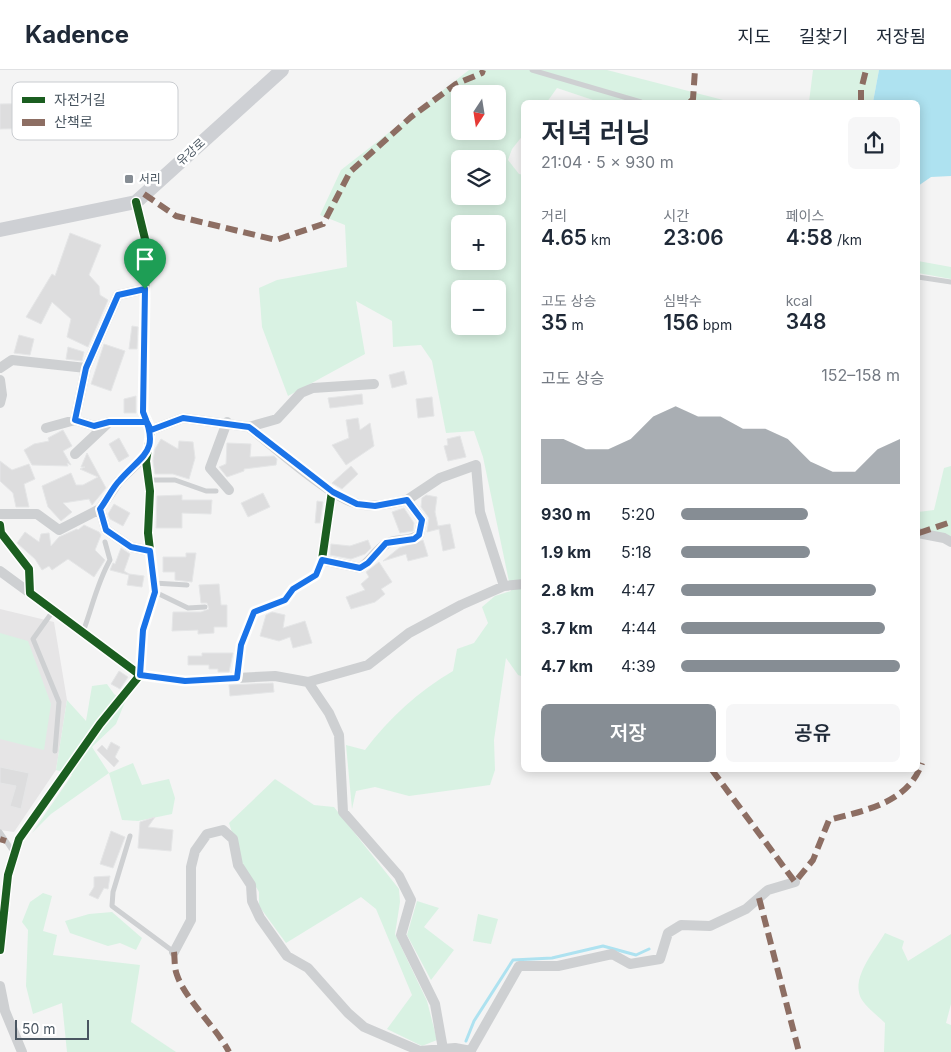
<!DOCTYPE html>
<html lang="ko">
<head>
<meta charset="utf-8">
<style>
	:root { --surface:#fff; --page:#f6f6f7; --text:#1f2937; --muted:#747a83; --line:#e0e1e3; --accent:#868d94 }
	body { margin:0; font-family:Inter,"Noto Sans KR",sans-serif; background:var(--page); color:var(--text); height:100vh; display:flex; flex-direction:column; font-size:19px; white-space:nowrap }
	* { box-sizing:border-box; margin:0 }
	p { font-size:16px; color:var(--muted) }
	.icon { flex:none; width:28px; height:28px; fill:none; stroke:currentColor; stroke-width:2; stroke-linecap:round; stroke-linejoin:round }
	.map { position:relative; flex:1; overflow:hidden }
	.details { position:absolute; left:521px; top:30px; width:399px; height:672px; display:flex; flex-direction:column; background:var(--surface); border-radius:8px; box-shadow:0 2px 12px #0003 }
	.details>* { flex:none }
	.needle { width:32px; rotate:192deg }
	.fabs { position:absolute; left:451px; top:15px; display:grid; gap:10px }
	.fabs a { display:grid; place-items:center; width:55px; height:55px; border-radius:8px; background:var(--surface); box-shadow:0 2px 12px #0003; font-size:25px }
	.scale { position:absolute; left:15px; bottom:12px; width:74px; box-sizing:border-box; padding-left:5px; border:2px solid #4a5661; border-top:0; font-size:14px; line-height:18px; white-space:nowrap; color:#4a5661; -webkit-text-stroke:4px #fff; paint-order:stroke }
	.pin { position:absolute; display:grid; place-items:center; width:42px; height:42px; color:#fff; margin:-51px -21px; border-radius:50% 50% 50% 0; rotate:-45deg; box-shadow:0 0 5px #0007 }
	.pin .icon { rotate:45deg }
	.round { display:grid; place-items:center; flex:none; width:52px; height:52px; border-radius:8px; background:var(--page) }
	.summary { display:flex; align-items:center; justify-content:space-between; height:85px; padding:0 20px }
	h1 { font-size:28px; font-weight:600; line-height:38px }
	.metrics { display:grid; grid-template-columns:repeat(3,1fr); gap:8px; height:85px; padding:5px 20px }
	.metrics div { display:grid; align-content:center }
	.metrics b { font-size:21px; font-weight:600 }
	.metrics small { font-size:14px; font-weight:400 }
	.metrics p { font-size:14px }
	.chart { height:140px; padding:10px 20px }
	.chart p { display:flex; justify-content:space-between }
	.chart svg { width:100%; height:90px; margin-top:5px; fill:var(--accent); opacity:.7 }
	.action { display:flex; gap:10px; margin-top:auto; padding:10px 20px }
	.action a { flex:1; height:58px; border-radius:8px; background:var(--accent); color:#fff; font-size:20px; font-weight:600; line-height:58px; text-align:center }
	.action a+a { background:var(--page); color:var(--text) }
	ul { padding:0 20px; list-style:none; font-size:16px }
	li { display:grid; grid-template-columns:80px 60px 1fr; align-items:center; height:38px }
	li i { height:12px; border-radius:6px; background:var(--accent) }
	header { display:flex; align-items:center; gap:30px; box-sizing:border-box; height:70px; padding:0 25px; background:var(--surface); border-bottom:1px solid var(--line) }
	header strong { font-size:24px }
	nav { display:flex; gap:28px; margin-inline-start:auto; font-size:18px }
	.map>svg:first-child { display:block }
</style>
</head>
<body>
<header>
<strong>Kadence</strong>
<nav><a>지도</a><a>길찾기</a><a>저장됨</a></nav>
</header>
<div class="map">
<svg width="951" height="982" viewBox="0 0 951 982">
	<rect width="100%" height="100%" fill="#f4f4f4"/>
	<path fill="#e6e5e6" d="M0 539 54 552 67 630 56 700 14 762 0 760Z"/>
	<path fill="#d9f2e3" fill-rule="evenodd" d="M469 0H607L731 32H599L557 18 547 32H524V64L512 79 508 90 519 104 524 105V607L518 605 506 588 494 670 495 700 490 715 409 726 375 717 356 721 352 739 346 675 365 680C389 648 419 621 453 601L457 579 474 573 488 553 482 537 495 526 511 521 483 387 474 361 446 363 432 291 421 275 393 277 392 251 356 231 365 284 288 326 262 257 259 218 277 210 347 197 345 155 320 145 341 100ZM460 24H498V61H460ZM460 89H498V126H460ZM460 154H498V191H460ZM460 219H498V256H460Z
		M813 0H879L873 32H809Z
		M918 191 951 197V209L918 203Z
		M951 396V467L918 460V442L934 440 944 398Z
		M0 563 28 571 51 634 44 680 0 669Z
		M107 614 114 624 125 632 116 654 92 677 109 703 133 693 142 715 169 709 175 728 172 744 138 751 122 750 109 703 51 744 32 763 72 705 56 700 67 630 86 651 92 616Z
		M275 709 314 735 334 737 399 819 400 832 395 864 427 931 437 970 422 976 387 959 412 925 376 839 361 827 286 873 259 836V822L242 793 229 753Z
		M43 823 52 826 43 861 57 865 53 885 140 895 131 952 176 982H67L62 933 33 944 26 916 28 860 22 852 30 832Z
		M417 831 439 838 424 857 454 880 431 910 407 865Z
		M112 842 142 868 136 880 120 873 108 876 70 863 65 851 89 844Z
		M478 844 498 849 491 874 473 871Z
		M885 863 904 871 902 878 908 891 951 864V934L946 953 951 955V982H884L885 953C878 946 868 939 862 930 849 909 875 881 885 863Z"/>
	<path fill="#aee2f0" d="M879 0H951V106L931 107 918 116V32H873Z"/>
	<g fill="none" stroke-linecap="round" stroke-linejoin="round">
		<path stroke="#aee2f0" stroke-width="3" d="M466 971 474 951 513 890 552 888 603 876 636 885 649 879"/>
	</g>
	<path fill="#ddddde" stroke="#e5e6e7" d="M55 33V58L0 59V34Z
		M70 163 101 175 89 205 99 216 100 225 108 230 88 277 67 267 71 249 52 232 41 254 26 247 52 204 55 206Z
		M132 256 138 257 137 279H129Z
		M19 265 34 269 30 285 14 283Z
		M104 274 125 281 111 321 91 314Z
		M68 277 84 282 82 291 66 289Z
		M404 301 407 314 392 318 389 305Z
		M362 324 363 334 330 338 328 328Z
		M136 326V343H124V329Z
		M432 327 434 346 418 348 416 329Z
		M358 348 360 360 370 353 374 376 346 395 332 375 349 368 346 350Z
		M63 360 72 376 63 381 71 395 67 393 68 396 32 395 24 380 34 374 49 371 48 368Z
		M460 366 466 387 448 391 444 376 448 375 447 369Z
		M119 368 129 386 119 392 109 374Z
		M161 369 178 379 179 371 193 372 195 388 189 409 173 404H155L153 391 155 379Z
		M227 373 251 374 250 387 274 386 277 389 276 395 244 399V401L227 407 219 397 226 394Z
		M87 383 106 418 92 435 89 429 63 433 72 442 61 451 48 437 42 416 71 403 76 415H83L98 407 80 399 85 397H81Z
		M0 391 12 400 29 394 35 409 24 414 29 437H16L13 423 0 411Z
		M351 396 358 404 342 419 332 413Z
		M263 423 270 437 248 447 241 433Z
		M182 425V430H212L211 444 182 443V458H156L157 426Z
		M426 425 437 427 435 442 438 456 450 454 455 478 443 481 439 459 427 462 429 448 421 437 422 428Z
		M317 431 323 432 320 453H315Z
		M114 434 130 443 123 456 110 449 108 444Z
		M404 438 414 453 413 461 400 463 392 442Z
		M84 455 99 462 101 465 95 480 105 490 94 507 68 489 52 500 49 496 42 500 35 489 17 473 25 462 39 472 41 464 49 463 51 476 59 467 77 459 78 460Z
		M368 470 371 478 365 484 351 489 330 485 331 474 350 476Z
		M423 470 428 486 408 491 406 484 383 491 399 478Z
		M121 478 130 484 124 501 129 504 144 506 142 517 127 515 129 505 110 500 113 493 115 494Z
		M186 483H196L192 512 175 510V502H163V487H186Z
		M379 492 392 512 381 519 385 524 375 532 351 539 346 527 365 520 361 514 369 507 366 502Z
		M219 514 221 535H227V557H214V563L198 564V560L172 561 173 542H201L209 539 207 533H201L199 515Z
		M272 542 285 545 283 558 305 551 312 573 293 578 290 567 279 571 260 566 266 545Z
		M202 583H233L229 602H218V599H209V595H188V586H202Z
		M119 601 128 607 120 619 111 614Z
		M273 613 274 622 230 626 229 615Z
		M111 672 120 677 115 687 119 691 114 697 97 680 102 675 107 680Z
		M0 697 29 703 21 739 10 736 16 716 0 713Z
		M155 747 148 757 173 760 171 781 138 778 140 752Z
		M111 761 125 767 113 798 100 794Z
		M110 806 108 819 104 818 98 829 89 825 94 817V807Z"/>
	<g fill="none" stroke-linecap="round" stroke-linejoin="round">
		<path stroke="#ced0d2" stroke-width="5" d="M532 0 641 32
			M918 207 951 212
			M149 410H175L206 421H216
			M154 513 187 515
			M155 522 188 538 205 537
			M53 541 33 569 59 632 55 681
			M83 562C92 538 97 513 110 490L105 472
			M0 762 14 783
			M130 766 113 822 112 836 174 882"/>
		<path stroke="#ced0d2" stroke-width="10" d="M0 298 12 290 86 298 118 225 145 219
			M0 310 2 325 0 333
			M75 350 86 298
			M227 352 210 398 229 420
			M249 357C272 375 332 429 358 434 374 438 391 433 407 430L422 450 419 465C409 472 396 468 386 474 375 481 370 492 360 498L322 490
			M46 358 75 350 94 356 108 353
			M151 360 183 348 249 357 277 349 301 323 313 318 374 314
			M75 384 109 352H147
			M100 439 106 460 131 477 150 481
			M0 444H37L59 460 100 439 119 411 147 384
			M0 455 1 463 29 499 30 523 140 605 185 611 237 608 241 575 254 542 285 530 293 519 316 505 322 490 332 421
			M918 463 944 468 951 472
			M0 501 30 523
			M504 516 524 514
			M237 608 275 606 308 612 368 595 409 563 461 535 504 516 480 442 476 395 440 408 407 430
			M308 612 329 643 339 665 343 742 399 806 411 830 401 865 435 934 443 979
			M0 880 8 805 19 769 100 654 140 605 143 560 155 522 148 463 150 421 146 391 151 360 143 342 146 173 136 132
			M174 882 191 850V797L195 781 207 764 223 760 233 769 238 795 251 815 252 831 260 848 287 886 308 898 348 943 364 957 420 981 455 978 471 981
			M0 916 5 941 22 982
			M470 982 519 896H558L612 884 630 894 660 889 668 863 681 855 710 856 746 839 768 820 795 812"/>
		<path stroke="#ced0d4" stroke-width="14" d="M0 160 136 132 282 0"/>
		<path stroke="#8d6e63" stroke-width="6" stroke-dasharray="12 6" stroke-linecap="butt" d="M690 32 693 29 695 0
			M861 32V20L866 0
			M144 124 176 146 276 170 323 154 350 102 411 47 456 14 482 3 483 0
			M919 463 951 452
			M712 700 795 812 813 790 829 750C866 740 908 733 922 693
			M0 769 6 771
			M759 828 799 982
			M174 882C175 889 174 898 177 905 185 929 216 957 229 982"/>
		<defs>
			<path id="cycleway" d="M0 455 1 463 29 499 30 523 140 605 185 611 237 608 241 575 254 542 285 530 293 519 316 505 322 490 332 421
				M0 880 8 805 19 769 100 654 140 605 143 560 155 522 148 463 150 421 146 391 151 360 143 342 146 173 136 132"/>
		</defs>
		<use href="#cycleway" stroke="#fff" stroke-width="11"/>
		<use href="#cycleway" stroke="#1b5e20" stroke-width="8"/>
	</g>
	<g fill="none" stroke-linecap="round" stroke-linejoin="round">
		<defs>
			<path id="route" d="M145 219 143 342C160 382 144 383 120 410 112 418 107 430 100 439L106 460 131 477 150 481 155 522 143 560 140 605 185 611 237 608 241 575 254 542 285 530 293 519 316 505 322 490 360 498 368 493 386 473 414 469 419 465 422 450 407 430 375 436 357 434 333 422 249 357 183 348 151 360 147 352H109L94 356 75 350 86 298 118 225 145 219"/>
		</defs>
		<use href="#route" stroke="#fff" stroke-width="10"/>
		<use href="#route" stroke="#1a73e8" stroke-width="6"/>
	</g>
	<rect fill="#868d94" stroke="#fff" stroke-width="2" x="124" y="104" width="10" height="10" rx="2.5"/>
	<g text-anchor="middle" stroke-width="5" stroke-linejoin="round" paint-order="stroke">
		<g font-size="12" fill="#4a5661" stroke="#fff">
			<text transform="translate(191 82) rotate(-42)" y="4">유강로</text>
		</g>
		<g font-size="12" fill="#4a5661" stroke="#fff" text-anchor="start">
			<text x="139" y="113">서리</text>
		</g>
	</g>
	<rect x="12" y="12" width="166" height="58" rx="8" fill="#fff" stroke="#c9ccd0" stroke-width="1"/>
	<rect x="22" y="27" width="23" height="6" fill="#1b5e20"/>
	<rect x="22" y="49" width="23" height="7" fill="#8d6e63"/>
	<g font-size="14" fill="#4a5661">
		<text x="54" y="35">자전거길</text>
		<text x="54" y="57">산책로</text>
	</g>
</svg>
<div class="fabs">
<a><svg class="needle" viewBox="-14 -14 28 28"><path d="M0-13l5 13h-10z" fill="#e53935"/><path d="M0 13l5-13h-10z" fill="#747a83"/></svg></a>
<a><svg class="icon" aria-label="layers" viewBox="0 0 24 24"><path d="M12 4l9 5-9 5-9-5zM3 14l9 5 9-5"/></svg></a>
<a>+</a>
<a>−</a>
</div>
<div class="scale">50 m</div>
<div class="pin" style="left:145px;top:219px;background:#1e9e55"><svg class="icon" aria-label="arrive" viewBox="0 0 24 24"><path d="M6 21V4h12l-3 4 3 4H6"/></svg></div>
<section class="details">
<div class="summary"><div><h1>저녁 러닝</h1><p>21:04 · 5 × 930 m</p></div><a class="round"><svg class="icon" aria-label="share" viewBox="0 0 24 24"><path d="M12 15V3M7 8l5-5 5 5M5 13v7h14v-7"/></svg></a></div>
<div class="metrics">
<div><p>거리</p><b>4.65<small> km</small></b></div>
<div><p>시간</p><b>23:06</b></div>
<div><p>페이스</p><b>4:58<small> /km</small></b></div>
</div>
<div class="metrics">
<div><p>고도 상승</p><b>35<small> m</small></b></div>
<div><p>심박수</p><b>156<small> bpm</small></b></div>
<div><p>kcal</p><b>348</b></div>
</div>
<div class="chart"><p><span>고도 상승</span>152–158 m</p>
<svg viewBox="0 0 160 44" preserveAspectRatio="none"><path d="M0 44V22L10 22L20 27L30 27L40 22L50 11L60 6L70 11L80 11L90 17L100 17L110 22L120 33L130 38L140 38L150 27L160 22V44z"/></svg>
</div>
<ul>
<li><b>930 m</b>5:20<i style="width:58%"></i></li>
<li><b>1.9 km</b>5:18<i style="width:59%"></i></li>
<li><b>2.8 km</b>4:47<i style="width:89%"></i></li>
<li><b>3.7 km</b>4:44<i style="width:93%"></i></li>
<li><b>4.7 km</b>4:39<i style="width:100%"></i></li>
</ul>
<div class="action"><a>저장</a><a>공유</a></div>
</section>
</div>
</body>
</html>
